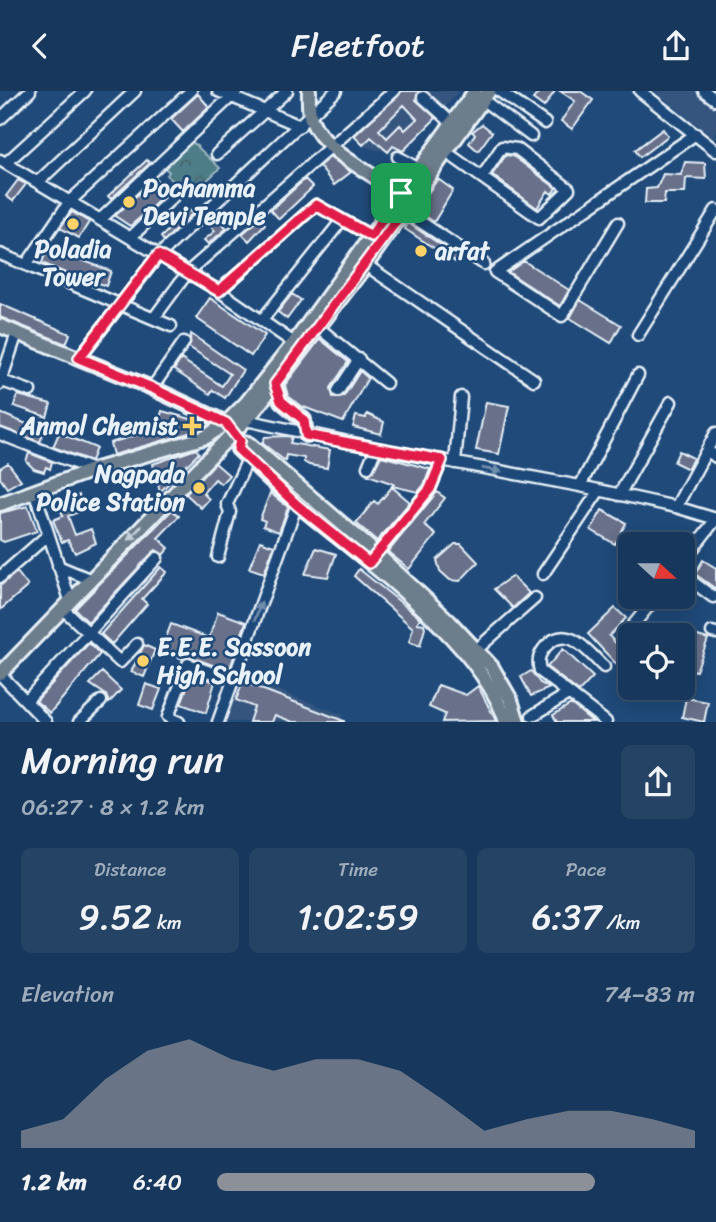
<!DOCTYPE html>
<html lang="en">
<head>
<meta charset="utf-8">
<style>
	:root { --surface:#17385c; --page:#244365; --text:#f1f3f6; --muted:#9eacbb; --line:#365272; --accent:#8c9099 }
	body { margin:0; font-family:Sriracha,sans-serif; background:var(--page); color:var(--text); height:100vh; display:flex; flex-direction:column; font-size:26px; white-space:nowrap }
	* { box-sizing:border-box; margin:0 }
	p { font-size:23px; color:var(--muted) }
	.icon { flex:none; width:38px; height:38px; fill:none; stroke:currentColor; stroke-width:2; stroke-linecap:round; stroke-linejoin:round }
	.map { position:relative; height:631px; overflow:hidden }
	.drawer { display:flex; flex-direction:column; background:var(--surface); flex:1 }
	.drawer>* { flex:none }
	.needle { width:46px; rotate:111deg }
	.buttons { position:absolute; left:618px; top:441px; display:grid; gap:14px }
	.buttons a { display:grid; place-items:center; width:77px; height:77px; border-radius:10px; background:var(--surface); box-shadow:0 4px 18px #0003,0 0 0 2px var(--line); font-size:35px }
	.pin { position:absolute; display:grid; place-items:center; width:60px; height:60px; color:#fff; margin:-30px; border-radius:14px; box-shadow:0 4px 10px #0006 }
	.round { display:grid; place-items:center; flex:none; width:74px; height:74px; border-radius:10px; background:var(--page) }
	.overview { display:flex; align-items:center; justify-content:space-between; height:119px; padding:0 21px }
	h1 { font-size:38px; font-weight:600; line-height:52px }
	.stats { display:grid; grid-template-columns:repeat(3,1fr); gap:10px; height:119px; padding:7px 21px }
	.stats div { display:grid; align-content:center; border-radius:10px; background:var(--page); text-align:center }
	.stats b { font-size:35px; font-weight:600 }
	.stats small { font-size:19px; font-weight:400 }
	.stats p { font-size:19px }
	.chart { height:196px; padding:14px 21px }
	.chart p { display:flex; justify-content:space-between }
	.chart svg { width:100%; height:126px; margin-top:7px; fill:var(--accent); opacity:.7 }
	ul { padding:0 21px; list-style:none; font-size:23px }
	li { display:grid; grid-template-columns:112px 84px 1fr; align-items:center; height:52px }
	li i { height:18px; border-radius:9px; background:var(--accent) }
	header { display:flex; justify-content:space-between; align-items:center; height:91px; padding:0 21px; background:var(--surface); font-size:32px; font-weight:600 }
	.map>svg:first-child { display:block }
</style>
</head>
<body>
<header><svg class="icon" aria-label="back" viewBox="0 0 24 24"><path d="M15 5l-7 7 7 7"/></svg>Fleetfoot<svg class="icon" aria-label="share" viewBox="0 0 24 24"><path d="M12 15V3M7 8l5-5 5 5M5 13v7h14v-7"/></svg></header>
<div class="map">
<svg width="716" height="631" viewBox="0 0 716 631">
	<defs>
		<pattern id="park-crowns" width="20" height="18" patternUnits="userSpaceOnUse" patternTransform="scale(1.75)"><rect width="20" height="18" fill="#4e7d87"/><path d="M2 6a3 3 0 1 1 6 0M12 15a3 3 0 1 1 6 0" fill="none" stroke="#4a656c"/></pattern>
	</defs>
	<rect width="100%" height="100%" fill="#1f4a7a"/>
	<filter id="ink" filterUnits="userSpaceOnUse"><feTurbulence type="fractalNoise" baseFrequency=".0143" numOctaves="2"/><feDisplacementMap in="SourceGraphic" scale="14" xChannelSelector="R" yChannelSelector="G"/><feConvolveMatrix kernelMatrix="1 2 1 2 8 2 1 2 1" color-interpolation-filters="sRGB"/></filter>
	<g filter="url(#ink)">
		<path fill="#35557f" d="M400 0H459L402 65 363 55 351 44Z
			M654 0H716V49Z
			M241 585 343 624 340 630 223 631Z"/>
		<path fill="url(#park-crowns)" stroke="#9bb7c0" stroke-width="2" d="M188 47 220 77 193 103 189 99 185 103 167 84 169 81 161 73Z"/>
		<path fill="#676f8a" stroke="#e8f1f8" stroke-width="2" fill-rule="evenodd" d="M402 0H419L416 9 436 27 403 60 393 55 388 61 371 46 363 54 354 45ZM404 14 417 28 405 39 400 34 387 47 379 39Z
			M555 0 544 16 533 8 540 0Z
			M560 0H580L593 9 572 38 561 30 575 10Z
			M198 3 209 16 183 41 171 28Z
			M482 33 492 41 478 60 469 52 475 43 472 41Z
			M663 38 668 45 640 66 635 59Z
			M506 64 513 65 556 97 552 103 548 100 537 117 492 84Z
			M330 66 351 81 334 94 319 75Z
			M147 69 150 72 111 108 108 105Z
			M685 71 705 72 706 88 686 87 685 102H665L664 112H645L646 98 657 97 663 83 681 84Z
			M155 87 167 101 147 121 130 135 115 125Z
			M305 88 313 96 279 128 271 119Z
			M438 88 453 99 434 131 416 119Z
			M18 89 26 93 13 110 6 105Z
			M189 119 193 122 164 150 161 146Z
			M72 121 89 131 79 147 60 137Z
			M213 124 227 137 208 153 204 149 215 140 206 130Z
			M260 128 265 133 249 150 242 143Z
			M408 132 459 166 455 171 405 138Z
			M52 158 111 180 106 195 90 189 89 192 42 172 46 161 50 163Z
			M524 170 569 199 560 215 508 181Z
			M292 203 301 209 287 228 278 221Z
			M210 207 265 244 251 265 196 227Z
			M580 209 621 234 611 252 570 227Z
			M0 213 70 243 66 253 0 226Z
			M191 243 243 279 225 307 213 299 210 303 174 279 181 268 222 295 230 283 189 256Z
			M320 248 348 271 331 297 333 306 344 305 360 280 368 287 343 331 301 315 288 305 285 294Z
			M18 304 51 313 47 326 14 315Z
			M486 311 509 315 499 363 476 359Z
			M162 320 198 330 196 340 113 364 110 352 157 338Z
			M0 322 44 340 40 351 0 336Z
			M367 323 384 331 381 343 353 336 356 325 366 327Z
			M59 342 96 357 91 370 53 356Z
			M286 345 292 346 290 352 330 359 327 377 309 374 304 371V367L286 364 285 370 262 352 265 346Z
			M196 358 199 362 160 401 153 373Z
			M679 360 693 367 688 378 674 371Z
			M29 362 52 371 50 378 46 376 44 381 34 378 26 370Z
			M381 365 430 378 424 394 418 401 392 395 394 393 368 384 374 379Z
			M8 372 21 389 7 397 0 387V377Z
			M215 372 229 384 221 393 215 388 203 402 209 408 201 417 186 403Z
			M392 396 410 411 377 450 356 432 374 410 378 413Z
			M437 401 445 407 424 434 436 444 409 478 388 461Z
			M270 402 288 416 279 441 263 435 265 430 260 428Z
			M79 404 84 419 68 425 75 444 91 438 96 452 75 462 68 449 62 451 53 429 63 425 58 412Z
			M28 415 37 440 4 451 0 449V422Z
			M172 419 179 425 158 447 169 457 163 464 156 459 152 462 88 531 75 518Z
			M602 419 626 432 615 453 591 439Z
			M260 450 274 455 264 482 249 477Z
			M455 453H461L478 471 460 490 450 489 440 480 437 469Z
			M316 457 336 463 328 486 305 483Z
			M703 469 716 477V498L695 483Z
			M161 476 167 481 142 508 147 513 112 553 101 543Z
			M359 478 420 527 417 532 424 533 425 537 420 555 409 551 413 537 354 485Z
			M17 481 28 495 0 519V495Z
			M512 485 529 502 513 517 494 498Z
			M615 517 626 527 609 545 626 563 617 574 588 543Z
			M218 521 246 531 229 580 191 566 183 568 161 560 171 533 209 547Z
			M687 542 708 548 696 580 682 576Z
			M89 552 100 563 50 622 36 610Z
			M144 554 155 559 144 586 131 581Z
			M563 558 593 586 579 601 547 576Z
			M531 580 540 592 550 597 531 605 521 586Z
			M102 581 121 599 109 612 106 604 90 593Z
			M192 583 215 591 206 622 181 613Z
			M243 591 344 630V631H293L275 624 272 631H249L254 616 236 609Z
			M146 593 161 598 153 619 139 614Z
			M438 594 466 604 478 595 496 630 442 631 445 623 429 616Z
			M686 607 708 611 704 631 682 626Z
			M571 613 593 631H557L553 624Z"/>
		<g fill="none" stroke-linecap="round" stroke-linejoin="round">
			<defs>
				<path id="minor" d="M218 0 300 35
					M499 0 545 32
					M640 0 716 60
					M704 0 716 9
					M423 6 452 32
					M483 9 531 45
					M0 28 30 0
					M446 61 539 127 569 98 517 58 502 56 482 86
					M217 63 287 0
					M398 66 419 78
					M0 69 219 200 294 252
					M6 72 85 0
					M39 90 135 0
					M404 120 484 173
					M101 128 237 0
					M618 132 562 225 495 181 696 43
					M131 146 174 105
					M0 163 171 235
					M26 174 70 110 191 0
					M366 174 534 289
					M219 200 316 114 371 145
					M154 227 187 182 394 0
					M262 229 342 129
					M319 237 386 292
					M638 244 716 119
					M79 267 158 165 336 0
					M2 290 30 300
					M0 293 17 242
					M152 297 184 251
					M338 300 359 268
					M241 328 376 357 580 395 676 416 716 428 682 472
					M0 343 93 379
					M707 359 716 366
					M455 372 461 306
					M368 376 376 357
					M580 395 638 284
					M35 402 70 509
					M619 404 671 311
					M676 416 716 342
					M218 466 230 421 227 413 248 368
					M372 468 430 398 442 369
					M58 475 89 488
					M543 483 598 401
					M682 483 713 506
					M0 486 48 444
					M63 518 120 571 137 553
					M630 538 656 506
					M712 541 716 542
					M476 559 535 507
					M604 576C587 560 568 532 546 555 539 563 537 569 540 580L606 631
					M0 583 46 631
					M26 610 157 467
					M532 625 568 603
					M79 631 101 610
					M179 631 168 626 188 573 232 589
					M218 631 297 413"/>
				<path id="major" d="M309 0C309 9 308 19 311 28 324 63 379 85 408 108
					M0 235 152 297 226 332 240 350 238 358C259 378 279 398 301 416 365 470 481 550 506 631
					M275 293 281 310 304 329 306 344
					M240 350 248 352 376 462 449 530 492 576 511 609 518 631
					M0 413 93 379 206 346 226 332 246 312 294 252 475 0
					M0 583 254 320 366 174 489 0"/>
			</defs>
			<use href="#minor" stroke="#e8f1f8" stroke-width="15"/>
			<use href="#major" stroke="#e8f1f8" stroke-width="18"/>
			<use href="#minor" stroke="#1f4a7a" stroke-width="10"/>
			<use href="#major" stroke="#6c7d8c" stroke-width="12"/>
		</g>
		<defs><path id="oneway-solid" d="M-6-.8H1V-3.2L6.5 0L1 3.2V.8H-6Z" transform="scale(1.75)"/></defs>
		<g fill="#6f8dac">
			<use href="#oneway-solid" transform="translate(492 379) rotate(10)"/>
			<use href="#oneway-solid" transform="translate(258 520) rotate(-70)"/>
		</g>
		<use fill="#c3ced8" href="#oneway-solid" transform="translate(135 442) rotate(134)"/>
	</g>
	<g fill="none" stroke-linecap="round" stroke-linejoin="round" filter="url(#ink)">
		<defs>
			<path id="route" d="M401 102 411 110 275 293 281 310 304 329 306 344 442 369 430 398 369 472 297 414 238 358 240 350 226 332 152 297 79 267 158 164 219 200 316 114 371 145Z"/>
		</defs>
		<use href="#route" stroke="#fff" stroke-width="14"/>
		<use href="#route" stroke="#e11d48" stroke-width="9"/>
	</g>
	<g fill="#ffd166" stroke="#1f4a7a" stroke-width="2.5">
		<circle cx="129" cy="111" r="7"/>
		<circle cx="73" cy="133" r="7"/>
		<circle cx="421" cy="160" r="7"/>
		<path d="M188.5 324.5h7v7h7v7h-7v7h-7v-7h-7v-7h7z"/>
		<circle cx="199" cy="397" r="7"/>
		<circle cx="143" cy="570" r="7"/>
	</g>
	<g text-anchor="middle" stroke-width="5" stroke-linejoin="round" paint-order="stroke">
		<g font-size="24" font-weight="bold" fill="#e8f1f8" stroke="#1f4a7a" text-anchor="start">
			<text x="143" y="105">Pochamma<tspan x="143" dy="28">Devi Temple</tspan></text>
			<text x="73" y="166" text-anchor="middle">Poladia<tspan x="73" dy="28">Tower</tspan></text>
			<text x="435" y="168">arfat</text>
			<text x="178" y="343" text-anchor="end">Anmol Chemist</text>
			<text x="185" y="391" text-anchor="end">Nagpada<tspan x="185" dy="28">Police Station</tspan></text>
			<text x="157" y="564">E.E.E. Sassoon<tspan x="157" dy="28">High School</tspan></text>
		</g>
	</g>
</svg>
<div class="buttons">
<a><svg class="needle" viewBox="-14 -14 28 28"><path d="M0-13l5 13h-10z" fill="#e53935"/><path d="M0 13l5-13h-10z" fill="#9eacbb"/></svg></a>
<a><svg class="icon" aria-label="locate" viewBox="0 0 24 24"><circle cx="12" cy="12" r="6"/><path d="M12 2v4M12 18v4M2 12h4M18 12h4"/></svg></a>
</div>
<div class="pin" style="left:401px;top:102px;background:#1e9e55"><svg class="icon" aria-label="arrive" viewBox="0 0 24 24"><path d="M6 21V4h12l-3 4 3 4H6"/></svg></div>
</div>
<section class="drawer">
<div class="overview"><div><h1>Morning run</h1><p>06:27 · 8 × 1.2 km</p></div><a class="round"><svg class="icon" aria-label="share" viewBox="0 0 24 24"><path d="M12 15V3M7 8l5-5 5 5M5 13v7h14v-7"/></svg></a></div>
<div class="stats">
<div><p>Distance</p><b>9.52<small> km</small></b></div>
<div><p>Time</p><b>1:02:59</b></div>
<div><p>Pace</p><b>6:37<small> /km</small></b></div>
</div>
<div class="chart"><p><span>Elevation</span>74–83 m</p>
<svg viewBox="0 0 160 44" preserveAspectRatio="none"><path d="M0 44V38L10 34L20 20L30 10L40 6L50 13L60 17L70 13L80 13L90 17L100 27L110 38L120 34L130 31L140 31L150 34L160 38V44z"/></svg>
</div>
<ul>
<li><b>1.2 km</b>6:40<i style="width:79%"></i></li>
</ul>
</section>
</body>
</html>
